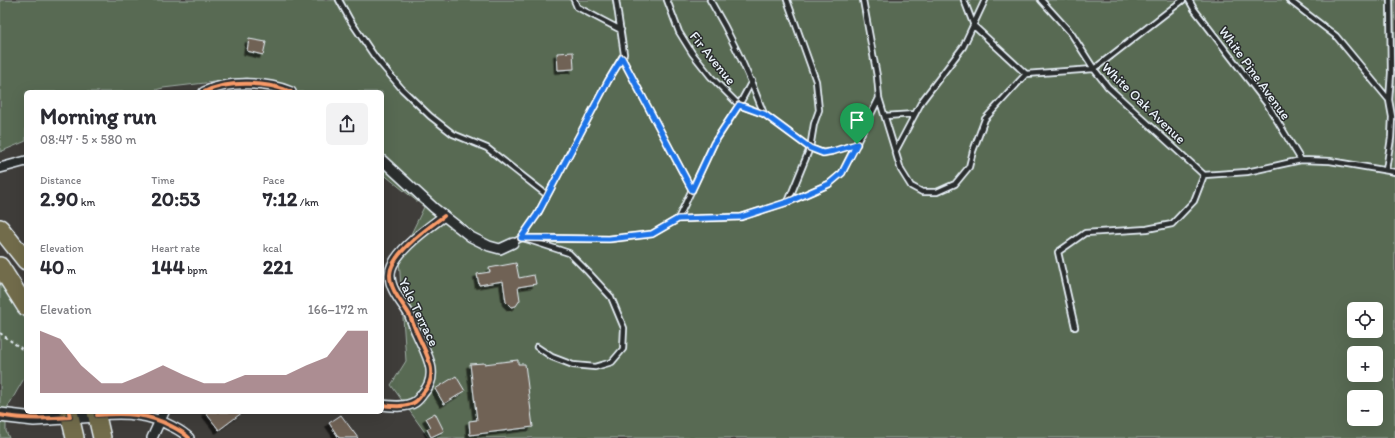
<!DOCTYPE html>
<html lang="en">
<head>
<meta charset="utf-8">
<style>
	:root { --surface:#fff; --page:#f2f2f3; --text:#2b2b33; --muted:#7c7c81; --accent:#8a5d65 }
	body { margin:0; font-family:Itim,sans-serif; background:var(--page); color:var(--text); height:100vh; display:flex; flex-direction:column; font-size:15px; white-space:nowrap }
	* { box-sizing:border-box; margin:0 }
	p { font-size:13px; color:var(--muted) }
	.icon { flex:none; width:22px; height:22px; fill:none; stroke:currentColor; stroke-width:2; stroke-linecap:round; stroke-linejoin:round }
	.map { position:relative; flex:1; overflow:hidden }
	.side { position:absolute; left:24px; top:90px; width:360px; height:324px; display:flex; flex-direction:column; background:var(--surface); border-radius:6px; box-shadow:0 4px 16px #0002 }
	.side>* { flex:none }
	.controls { position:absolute; left:1347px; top:302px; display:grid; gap:8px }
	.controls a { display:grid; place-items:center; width:36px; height:36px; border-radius:6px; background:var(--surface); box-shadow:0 4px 16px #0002; font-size:20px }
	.pin { position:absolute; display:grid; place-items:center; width:34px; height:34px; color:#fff; margin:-41px -17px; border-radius:50% 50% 50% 0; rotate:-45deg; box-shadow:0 0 4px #0007 }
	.pin .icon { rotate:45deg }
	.round { display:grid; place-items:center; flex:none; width:42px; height:42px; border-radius:6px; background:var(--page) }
	.summary { display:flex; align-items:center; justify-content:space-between; height:68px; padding:0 16px }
	h1 { font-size:22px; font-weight:800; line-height:30px }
	.figures { display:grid; grid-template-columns:repeat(3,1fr); gap:6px; height:68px; padding:4px 16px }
	.figures div { display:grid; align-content:center }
	.figures b { font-size:20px; font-weight:800 }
	.figures small { font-size:11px; font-weight:400 }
	.figures p { font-size:11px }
	.chart { height:112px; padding:8px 16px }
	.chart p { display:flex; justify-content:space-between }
	.chart svg { width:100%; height:72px; margin-top:4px; fill:var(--accent); opacity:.7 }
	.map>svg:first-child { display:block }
</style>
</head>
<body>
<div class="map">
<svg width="1395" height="438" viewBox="0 0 1395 438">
	<defs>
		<filter id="shadow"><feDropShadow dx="-3.5" dy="3.5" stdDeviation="0" flood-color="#0009"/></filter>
	</defs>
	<rect width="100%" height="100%" fill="#3f3d3a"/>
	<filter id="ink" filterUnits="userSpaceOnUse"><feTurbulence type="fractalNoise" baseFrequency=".025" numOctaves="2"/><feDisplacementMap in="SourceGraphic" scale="8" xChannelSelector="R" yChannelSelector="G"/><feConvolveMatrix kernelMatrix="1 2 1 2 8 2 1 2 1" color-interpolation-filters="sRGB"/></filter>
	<g filter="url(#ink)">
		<path fill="#596a53" stroke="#a0aea6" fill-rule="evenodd" d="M0 0H1395V438H429L391 385 406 361 399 259 424 207 382 173V92H275L247 78 163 88 148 92H26V141L0 152ZM1354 309H1376V331H1354ZM1354 353H1376V375H1354ZM1354 397H1376V419H1354Z
			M0 277 26 320V375L6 410V431L9 438H0Z"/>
		<path fill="#6f6255" stroke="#e8f1f8" filter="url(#shadow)" d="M249 39 266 42 263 55 247 51Z
			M573 52 574 69 558 70 557 53Z
			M516 263 519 278 534 275 536 284 518 287 520 300 516 306 511 307 506 302 503 281 479 285 477 274 490 272 489 268Z
			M518 360V364H525L533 427 470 435 469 421 477 420 470 364 484 363V364Z
			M456 376 465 391 444 404 435 389Z
			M205 412H243L219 430Z
			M435 413 444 431 431 437 427 429 431 427 426 418Z
			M341 415 358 438H339L329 423Z"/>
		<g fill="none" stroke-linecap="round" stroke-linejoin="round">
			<defs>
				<path id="lane" d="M339 0 350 20 375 57 402 89 430 116 453 134 487 148 547 195
					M574 0 577 7 621 30
					M667 0 679 32 692 53 711 77 739 105 764 114 810 148 823 153 834 151 857 144
					M710 0C732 37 749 74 764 114
					M787 0 816 81 819 110 814 124 810 148 788 202
					M863 0 877 76 879 98 901 170 911 186 922 192H937L955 184 969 167 973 151 985 119 1026 74 1094 69
					M964 0 974 26 1026 74
					M1041 0 1071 33 1094 69 1108 87 1204 175 1247 172 1301 160 1330 161 1395 172
					M1189 0 1194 9 1267 104 1301 160
					M1289 0 1336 36 1389 100
					M622 58 692 190
					M1094 69 1183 0
					M885 116 915 114
					M895 152 922 101 963 47 985 0
					M1386 170 1391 138 1392 117 1389 100 1391 73 1390 0
					M678 219 714 143 739 105 752 81
					M521 238 609 239 652 234 678 219 741 217 788 202 829 184 842 173 879 98
					M526 239 569 253 588 272 611 297 624 328 623 349 612 362 595 367 573 365 552 357 537 347
					M513 243 521 238 537 215 608 81 624 54 616 0
					M1075 327 1058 252 1085 233 1147 229 1172 224 1194 201 1204 175"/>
				<path id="street" d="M204 92C228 80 268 82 291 92
					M382 160 434 208 471 237 489 246 500 249 513 243
					M0 168 26 161
					M382 405C392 406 406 408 415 402 418 400 421 396 423 393 441 374 425 352 417 333 414 327 412 320 409 314 402 302 390 290 390 275 390 254 428 228 444 216
					M97 415C125 413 148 413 173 427 179 430 184 433 189 438
					M152 438 164 412"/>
				<path id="secondary" d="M0 415 34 419 97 415"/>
				<path id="highway" d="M0 228 26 261
					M0 266 26 307
					M69 412 75 438
					M96 412 102 438"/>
			</defs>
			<use href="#lane" stroke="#e8f1f8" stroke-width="8"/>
			<use href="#street" stroke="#e8f1f8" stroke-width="12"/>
			<use href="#secondary" stroke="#e8f1f8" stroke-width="16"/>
			<use href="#highway" stroke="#e8f1f8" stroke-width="20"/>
			<path stroke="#e8f1f8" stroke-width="2" stroke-dasharray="3 3" stroke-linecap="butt" d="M0 333 26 352"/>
			<use href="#lane" stroke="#2a2d2e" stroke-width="4.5"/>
			<use href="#street" stroke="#2a2d2e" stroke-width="9"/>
			<use href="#secondary" stroke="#2a2d2e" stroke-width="13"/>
			<use href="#highway" stroke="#726c4b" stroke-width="17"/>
			<defs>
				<path id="cycleway" d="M204 92C228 80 268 82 291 92
					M382 405C392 406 406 408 415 402 418 400 421 396 423 393 441 374 425 352 417 333 414 327 412 320 409 314 402 302 390 290 390 275 390 254 428 228 444 216
					M0 415C24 420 47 419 70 417L69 412
					M97 415C125 413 148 413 173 427 179 430 184 433 189 438"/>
			</defs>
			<use href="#cycleway" stroke="#2a2d2e" stroke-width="6"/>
			<use href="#cycleway" stroke="#fa9b69" stroke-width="4"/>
		</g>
	</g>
	<g fill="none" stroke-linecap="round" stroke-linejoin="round" filter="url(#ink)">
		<defs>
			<path id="route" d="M622 58 692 190 714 143 739 105 764 114 810 148 823 153 834 151 857 144 842 173 829 184 788 202 741 217 678 219 652 234 609 239 521 238 537 215 608 81Z"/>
		</defs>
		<use href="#route" stroke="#fff" stroke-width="8"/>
		<use href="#route" stroke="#1a73e8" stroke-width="5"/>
	</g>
	<g text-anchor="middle" stroke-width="3" stroke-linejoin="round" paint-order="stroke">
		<g font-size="14" fill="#e8f1f8" stroke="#2a2d2e">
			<text transform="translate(713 58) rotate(51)" y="5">Fir Avenue</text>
			<text transform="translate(1255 73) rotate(54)" y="5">White Pine Avenue</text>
			<text transform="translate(1144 103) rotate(44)" y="5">White Oak Avenue</text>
			<text transform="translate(419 312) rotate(64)" y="5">Yale Terrace</text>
		</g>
	</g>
</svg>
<div class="controls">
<a><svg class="icon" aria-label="locate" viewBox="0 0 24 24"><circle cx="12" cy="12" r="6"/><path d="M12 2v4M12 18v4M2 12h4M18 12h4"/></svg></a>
<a>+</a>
<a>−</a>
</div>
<div class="pin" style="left:857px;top:144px;background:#1e9e55"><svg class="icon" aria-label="arrive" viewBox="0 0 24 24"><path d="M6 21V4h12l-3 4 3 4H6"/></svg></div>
<section class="side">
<div class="summary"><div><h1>Morning run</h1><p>08:47 · 5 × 580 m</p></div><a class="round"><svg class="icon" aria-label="share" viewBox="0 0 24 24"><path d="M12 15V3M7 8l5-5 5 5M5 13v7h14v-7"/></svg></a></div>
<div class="figures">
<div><p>Distance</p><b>2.90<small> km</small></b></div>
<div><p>Time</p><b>20:53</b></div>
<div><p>Pace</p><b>7:12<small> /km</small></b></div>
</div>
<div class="figures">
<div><p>Elevation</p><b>40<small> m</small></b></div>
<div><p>Heart rate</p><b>144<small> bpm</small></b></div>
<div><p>kcal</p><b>221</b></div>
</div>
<div class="chart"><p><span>Elevation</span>166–172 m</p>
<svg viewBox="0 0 160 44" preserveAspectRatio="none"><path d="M0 44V6L10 11L20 27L30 38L40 38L50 33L60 27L70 33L80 38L90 38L100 33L110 33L120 33L130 27L140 22L150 6L160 6V44z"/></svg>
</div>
</section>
</div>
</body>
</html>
